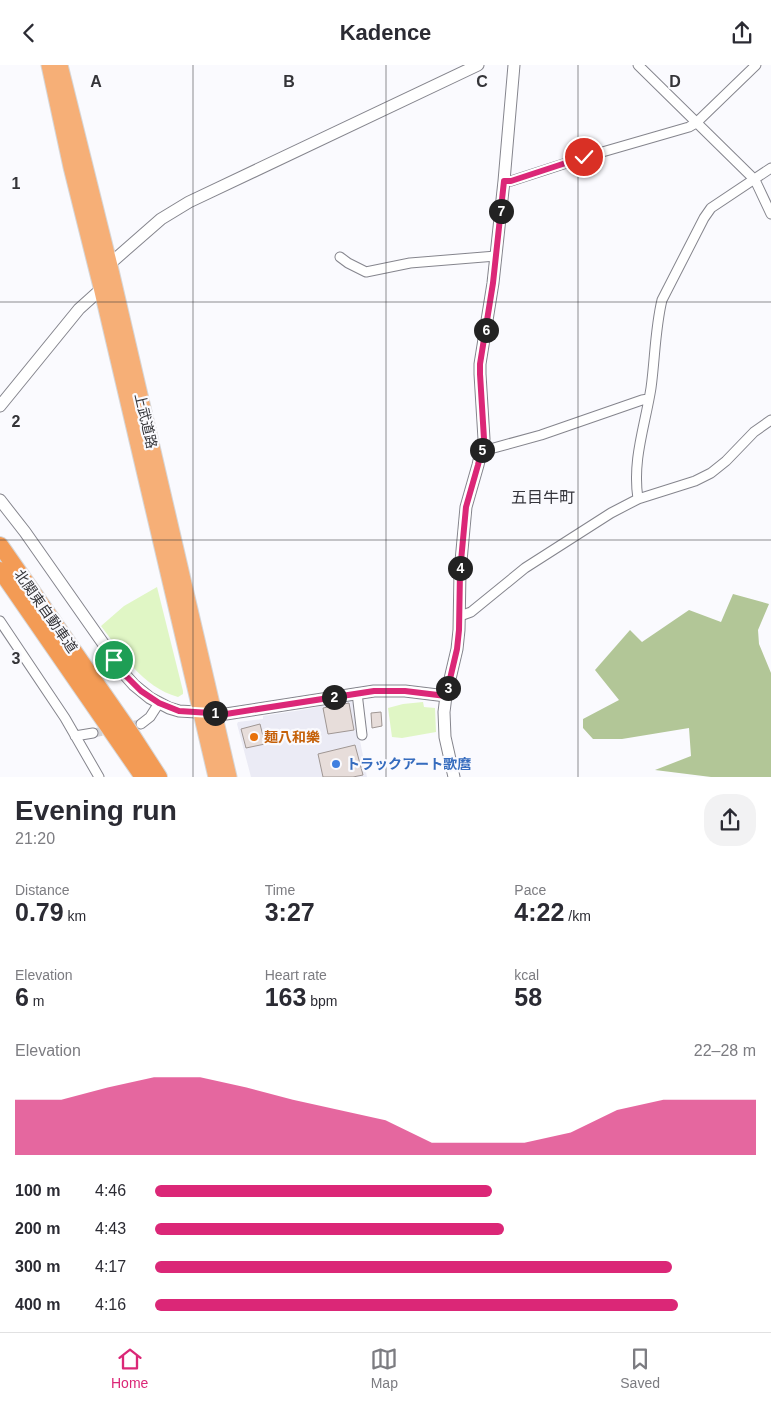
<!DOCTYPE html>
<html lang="en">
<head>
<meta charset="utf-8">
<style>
	:root { --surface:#fff; --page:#f2f2f3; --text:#2b2b33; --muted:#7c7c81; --line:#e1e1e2; --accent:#db2777 }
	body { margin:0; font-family:Helvetica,"Noto Sans JP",sans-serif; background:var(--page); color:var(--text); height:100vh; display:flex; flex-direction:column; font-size:19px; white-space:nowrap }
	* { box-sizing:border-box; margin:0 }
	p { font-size:16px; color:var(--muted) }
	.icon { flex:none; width:28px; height:28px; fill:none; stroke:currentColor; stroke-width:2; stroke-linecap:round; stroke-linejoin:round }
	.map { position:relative; height:712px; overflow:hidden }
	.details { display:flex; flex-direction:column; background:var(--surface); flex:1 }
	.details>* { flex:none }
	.pin { position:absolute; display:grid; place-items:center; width:42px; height:42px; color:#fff; margin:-21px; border:2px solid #fff; border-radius:50%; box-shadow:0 1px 5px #0007 }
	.km { position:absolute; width:25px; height:25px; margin:-12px; border-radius:50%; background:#222; color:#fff; font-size:14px; line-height:25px; text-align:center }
	.round { display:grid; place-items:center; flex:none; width:52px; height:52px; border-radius:20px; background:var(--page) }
	.headline { display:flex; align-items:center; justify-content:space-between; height:85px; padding:0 15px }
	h1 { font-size:28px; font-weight:600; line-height:38px }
	.figures { display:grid; grid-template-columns:repeat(3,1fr); gap:8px; height:85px; padding:5px 15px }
	.figures div { display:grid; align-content:center }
	.figures b { font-size:25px; font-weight:600 }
	.figures small { font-size:14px; font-weight:400 }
	.figures p { font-size:14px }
	.chart { height:140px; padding:10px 15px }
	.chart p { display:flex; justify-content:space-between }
	.chart svg { width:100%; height:90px; margin-top:5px; fill:var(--accent); opacity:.7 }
	ul { padding:0 15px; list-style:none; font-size:16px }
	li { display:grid; grid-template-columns:80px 60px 1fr; align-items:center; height:38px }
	li i { height:12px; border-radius:6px; background:var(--accent) }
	header { display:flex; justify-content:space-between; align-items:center; height:65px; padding:0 15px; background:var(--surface); font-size:22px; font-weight:600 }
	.dock { display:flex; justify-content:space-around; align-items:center; height:70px; border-top:1px solid var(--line); background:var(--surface); font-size:14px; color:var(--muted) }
	.dock a { display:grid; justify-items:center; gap:2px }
	.dock .on { color:var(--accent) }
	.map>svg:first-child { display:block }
</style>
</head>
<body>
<header><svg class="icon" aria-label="back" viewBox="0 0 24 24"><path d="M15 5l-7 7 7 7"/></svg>Kadence<svg class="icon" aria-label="share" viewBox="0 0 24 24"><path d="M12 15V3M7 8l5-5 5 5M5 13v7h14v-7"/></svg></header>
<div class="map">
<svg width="771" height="712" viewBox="0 0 771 712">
	<rect width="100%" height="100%" fill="#fafafe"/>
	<path fill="#ebebf5" d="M352 634 367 712H251L237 659 238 657 263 654V651L308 644Z"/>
	<path fill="#e0f6c5" d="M157 522 183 626V629L178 632C142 622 122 588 101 561L124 541Z
		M423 637 424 642 435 643 436 667 402 673 392 672 388 643 403 639Z"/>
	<path fill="#b2c697" d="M733 529 769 539 758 565 759 579 771 608V712H711L655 705 691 691 689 663 622 674H593L583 663V654L619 635 595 605 630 565 642 577 689 545 721 557Z"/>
	<path fill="#e7ddda" stroke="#9f9693" d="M349 638 354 665 328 669 323 643Z
		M381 647 382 661 372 663 371 648Z
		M260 659 265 679 246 683 241 664Z
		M355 680 363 710 353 712H323L318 689Z"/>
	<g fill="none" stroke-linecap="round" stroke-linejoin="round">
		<path stroke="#d2d2d6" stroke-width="9" stroke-dasharray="9 4.5" stroke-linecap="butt" d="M93 668 141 659"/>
		<defs>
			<path id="minor" d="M638 0 755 115 771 149
				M504 116H511L585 92 689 62 696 58 756 0
				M340 192 348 198 366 207 410 198 496 191
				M482 384H490L541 370 642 335 648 334
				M638 434C632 395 645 361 651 323 655 294 655 264 662 235L704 153 711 143 771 103
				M460 551 471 547 525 503 611 448 638 434 695 416 711 408 726 396 754 367 771 355
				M0 556 65 653 99 712
				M357 628 362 670
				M141 659 150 652 159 638
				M75 671 93 668"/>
			<path id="tertiary" d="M0 341 79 244 99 226 104 218 108 204 113 196 161 154 189 137 478 0
				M0 435 25 467 126 611 134 620 150 633 169 643 179 646 214 648 226 649 374 626H405L446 631
				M454 712 445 672 444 647 446 631 457 584 459 565 460 507 466 442 478 400 484 374 480 309V299L493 218 504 116 514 0"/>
			<path id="trunk" d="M49 0 71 102 101 222 216 712
				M60 0 110 201 229 712"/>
			<path id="motorway" d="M0 480 130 667 159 712
				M0 505 143 712"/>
		</defs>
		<use href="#minor" stroke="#85858d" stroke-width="11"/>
		<use href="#tertiary" stroke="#85858d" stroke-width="13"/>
		<use href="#trunk" stroke="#d6d6d7" stroke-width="17"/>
		<use href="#motorway" stroke="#d6d6d7" stroke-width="18"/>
		<use href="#minor" stroke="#fff" stroke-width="9"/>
		<use href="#tertiary" stroke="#fff" stroke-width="11"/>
		<use href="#trunk" stroke="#f6af77" stroke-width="15"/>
		<use href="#motorway" stroke="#f39b55" stroke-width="16"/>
	</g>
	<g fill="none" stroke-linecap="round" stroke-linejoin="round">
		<defs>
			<path id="route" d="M114 595 126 611 141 626 159 638 179 646 226 649 374 626H405L446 631 457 584 459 565 460 507 466 442 478 400 484 374 480 309V299L493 218 504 116H511L584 92"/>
		</defs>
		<use href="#route" stroke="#fff" stroke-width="10"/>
		<use href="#route" stroke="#db2777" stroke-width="6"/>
	</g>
	<path fill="none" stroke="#343438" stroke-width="1" stroke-opacity="0.55" d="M193 0V712M386 0V712M578 0V712M0 237H771M0 475H771"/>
	<circle fill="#e8710a" stroke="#fafafe" stroke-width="2" cx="254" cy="672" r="5"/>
	<circle fill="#3f7fe0" stroke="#fafafe" stroke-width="2" cx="336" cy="699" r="5"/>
	<g text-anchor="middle" stroke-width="4.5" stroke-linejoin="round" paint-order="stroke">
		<g font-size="14" fill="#343438" stroke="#fafafe">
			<text transform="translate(146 356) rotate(77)" y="5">上武道路</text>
			<text transform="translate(46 546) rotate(55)" y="5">北関東自動車道</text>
		</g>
		<g font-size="14" font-weight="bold" fill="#c56008" stroke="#fafafe" text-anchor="start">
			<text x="264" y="677">麺八和樂</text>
		</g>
		<g font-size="14" font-weight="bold" fill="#366cbe" stroke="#fafafe" text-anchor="start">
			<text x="346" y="704">トラックアート歌麿</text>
		</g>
		<g font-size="16" fill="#36363d" stroke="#fafafe">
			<text x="543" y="438">五目牛町</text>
		</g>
	</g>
	<g font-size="16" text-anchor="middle" font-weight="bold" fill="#343438" stroke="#fafafe" stroke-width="4.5" stroke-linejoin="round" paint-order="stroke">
		<text x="96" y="22">A</text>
		<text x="289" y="22">B</text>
		<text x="482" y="22">C</text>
		<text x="675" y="22">D</text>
		<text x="16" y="124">1</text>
		<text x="16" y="362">2</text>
		<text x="16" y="599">3</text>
	</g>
</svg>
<div class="pin" style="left:114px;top:595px;background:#1e9e55"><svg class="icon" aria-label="arrive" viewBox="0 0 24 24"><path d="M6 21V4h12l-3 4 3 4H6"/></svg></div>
<div class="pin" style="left:584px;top:92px;background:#d93025"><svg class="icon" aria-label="check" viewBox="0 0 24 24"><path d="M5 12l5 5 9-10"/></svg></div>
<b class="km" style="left:215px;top:648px">1</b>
<b class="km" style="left:334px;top:632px">2</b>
<b class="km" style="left:448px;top:623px">3</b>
<b class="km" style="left:460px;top:503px">4</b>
<b class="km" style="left:482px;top:385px">5</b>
<b class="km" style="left:486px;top:265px">6</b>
<b class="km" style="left:501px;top:146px">7</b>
</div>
<section class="details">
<div class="headline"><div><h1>Evening run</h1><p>21:20</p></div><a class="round"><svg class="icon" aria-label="share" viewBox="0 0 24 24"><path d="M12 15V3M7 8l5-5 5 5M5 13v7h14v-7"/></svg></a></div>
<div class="figures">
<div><p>Distance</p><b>0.79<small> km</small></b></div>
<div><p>Time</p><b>3:27</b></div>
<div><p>Pace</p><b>4:22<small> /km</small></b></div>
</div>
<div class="figures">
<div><p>Elevation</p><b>6<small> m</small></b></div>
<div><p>Heart rate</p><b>163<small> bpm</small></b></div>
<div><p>kcal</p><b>58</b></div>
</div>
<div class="chart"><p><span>Elevation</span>22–28 m</p>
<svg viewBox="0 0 160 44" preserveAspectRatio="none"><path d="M0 44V17L10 17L20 11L30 6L40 6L50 11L60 17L70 22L80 27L90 38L100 38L110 38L120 33L130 22L140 17L150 17L160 17V44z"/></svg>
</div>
<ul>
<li><b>100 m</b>4:46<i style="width:56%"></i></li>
<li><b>200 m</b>4:43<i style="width:58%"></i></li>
<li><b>300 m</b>4:17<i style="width:86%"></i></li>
<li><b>400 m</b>4:16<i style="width:87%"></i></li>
</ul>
</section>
<nav class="dock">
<a class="on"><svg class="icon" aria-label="home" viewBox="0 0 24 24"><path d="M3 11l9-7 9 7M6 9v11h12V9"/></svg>Home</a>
<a><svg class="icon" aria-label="map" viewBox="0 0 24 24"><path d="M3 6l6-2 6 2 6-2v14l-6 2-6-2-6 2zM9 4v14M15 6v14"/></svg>Map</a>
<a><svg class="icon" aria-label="saved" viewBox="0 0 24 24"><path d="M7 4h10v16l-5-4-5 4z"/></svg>Saved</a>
</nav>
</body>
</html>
